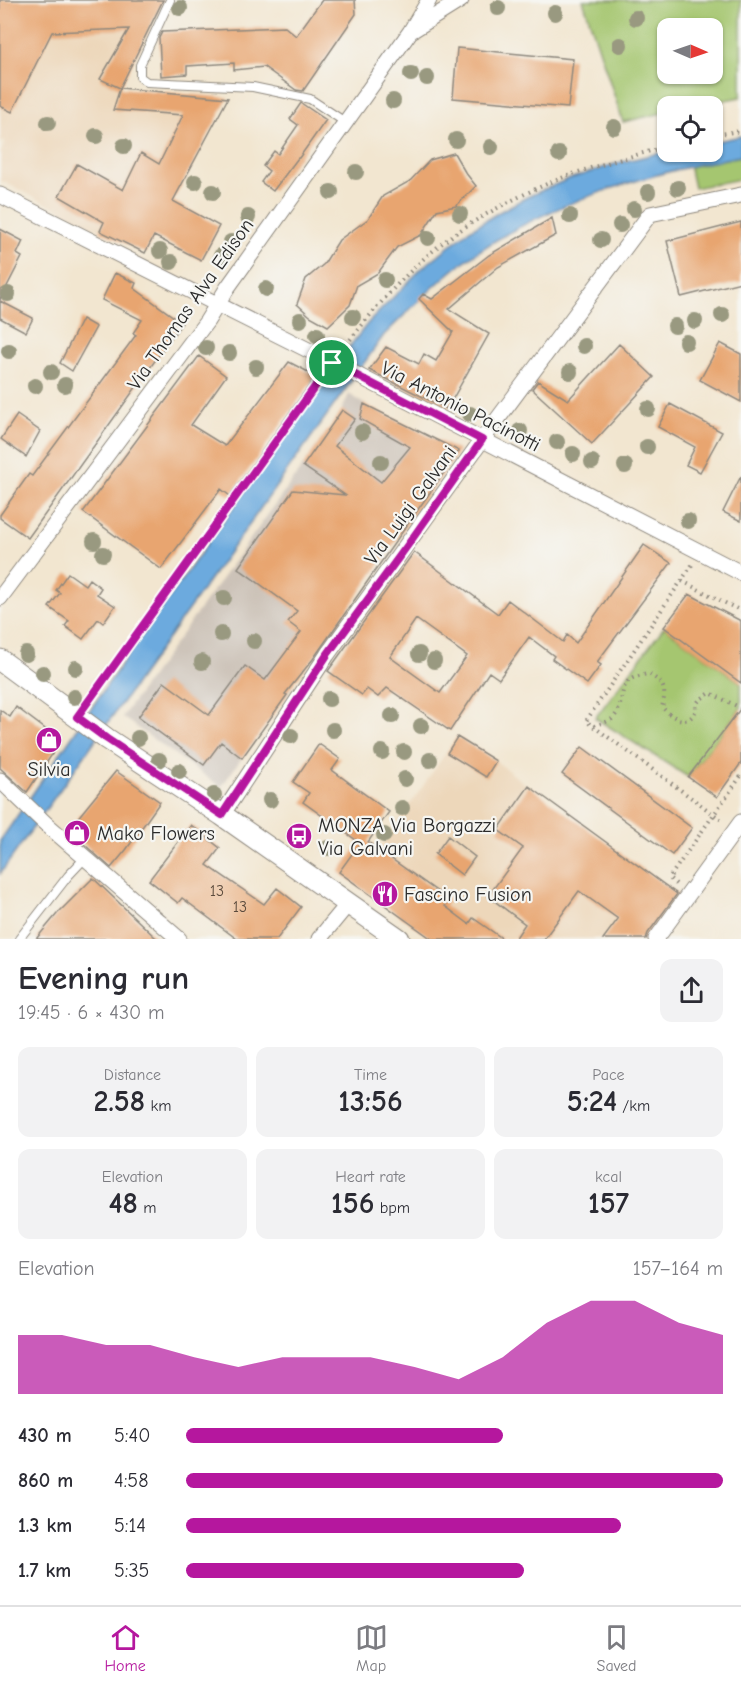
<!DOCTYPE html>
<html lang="en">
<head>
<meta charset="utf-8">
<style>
	:root { --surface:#fff; --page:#f2f2f3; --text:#2b2b33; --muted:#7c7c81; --line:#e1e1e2; --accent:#b5179e }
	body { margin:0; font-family:"Comic Neue",sans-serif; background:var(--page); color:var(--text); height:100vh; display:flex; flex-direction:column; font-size:22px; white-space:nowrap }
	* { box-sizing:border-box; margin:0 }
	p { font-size:20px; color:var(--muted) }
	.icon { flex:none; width:33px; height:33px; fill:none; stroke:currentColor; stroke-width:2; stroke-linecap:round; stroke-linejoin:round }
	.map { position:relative; height:939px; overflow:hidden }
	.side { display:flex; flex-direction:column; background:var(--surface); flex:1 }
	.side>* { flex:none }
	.needle { width:39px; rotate:92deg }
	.fabs { position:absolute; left:657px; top:18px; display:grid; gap:12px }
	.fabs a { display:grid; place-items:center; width:66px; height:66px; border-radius:12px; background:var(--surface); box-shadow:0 2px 4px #0004; font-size:30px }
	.pin { position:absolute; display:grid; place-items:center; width:51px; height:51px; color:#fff; margin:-26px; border:3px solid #fff; border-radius:50%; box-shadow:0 2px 6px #0007 }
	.round { display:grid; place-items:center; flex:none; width:63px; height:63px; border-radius:12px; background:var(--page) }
	.headline { display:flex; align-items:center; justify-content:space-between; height:102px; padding:0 18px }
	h1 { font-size:33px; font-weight:700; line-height:45px }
	.metrics { display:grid; grid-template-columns:repeat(3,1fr); gap:9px; height:102px; padding:6px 18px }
	.metrics div { display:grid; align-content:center; border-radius:12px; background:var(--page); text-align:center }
	.metrics b { font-size:30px; font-weight:700 }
	.metrics small { font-size:16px; font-weight:400 }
	.metrics p { font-size:16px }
	.chart { height:168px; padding:12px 18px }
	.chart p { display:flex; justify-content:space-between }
	.chart svg { width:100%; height:108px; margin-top:6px; fill:var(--accent); opacity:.7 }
	ul { padding:0 18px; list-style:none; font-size:20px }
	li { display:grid; grid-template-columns:96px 72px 1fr; align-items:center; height:45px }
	li i { height:15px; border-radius:8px; background:var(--accent) }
	.dock { display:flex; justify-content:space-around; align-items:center; height:84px; border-top:2px solid var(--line); background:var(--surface); font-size:16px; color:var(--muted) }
	.dock a { display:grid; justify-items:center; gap:3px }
	.dock .active { color:var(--accent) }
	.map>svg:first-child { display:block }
</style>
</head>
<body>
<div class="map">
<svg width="741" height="939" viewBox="0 0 741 939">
	<rect width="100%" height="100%" fill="#f6f6f2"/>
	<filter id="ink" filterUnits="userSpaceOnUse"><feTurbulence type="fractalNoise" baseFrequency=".0167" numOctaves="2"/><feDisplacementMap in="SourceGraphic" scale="12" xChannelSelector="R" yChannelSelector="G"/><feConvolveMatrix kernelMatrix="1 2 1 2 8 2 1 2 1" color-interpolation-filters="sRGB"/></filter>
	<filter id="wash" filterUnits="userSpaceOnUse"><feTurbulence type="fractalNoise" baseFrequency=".008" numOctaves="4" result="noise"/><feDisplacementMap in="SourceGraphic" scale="24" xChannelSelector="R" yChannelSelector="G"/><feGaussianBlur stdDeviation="1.35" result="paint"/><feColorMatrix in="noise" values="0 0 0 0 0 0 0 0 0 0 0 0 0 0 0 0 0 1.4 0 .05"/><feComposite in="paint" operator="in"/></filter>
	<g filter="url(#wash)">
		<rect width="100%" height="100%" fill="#f2e6d0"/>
		<path fill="#edd7ba" d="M2 0H164L120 88 228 98 145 253 0 180V154L5 142 0 140V3Z
			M457 737 496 761 529 787 680 896 647 939H432L355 884Z"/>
		<path fill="#ccc2b8" d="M349 394 364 404 459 451 320 645 294 682 287 695 221 787 122 717 303 466 342 410Z"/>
		<path fill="#a5c66f" stroke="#68784d" stroke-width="1.5" fill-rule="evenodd" d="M583 0H741V97L695 106H668L667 112 623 122ZM712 28V74H668V28Z
			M741 156V179L694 188 689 165Z
			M664 627 741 683V708L688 777 595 718Z"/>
		<path fill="#6caade" stroke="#4c6a84" stroke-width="1.5" d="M741 136V156C645 174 541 204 462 263 434 284 409 311 384 335L0 874V841L123 662 332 369 368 323 421 269 468 231 501 211 527 197 566 180 618 163 667 151 712 152 713 142Z"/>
		<g id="blocks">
			<path fill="#e8a56f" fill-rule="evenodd" d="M0 0H163L120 88 100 79 129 29 52 32 12 112 0 106Z
				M322 0H355L356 14 303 91 296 90 264 67 234 70V63L187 66V74L161 76 159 38 162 32 285 27 296 36Z
				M457 48 573 59 568 108 453 98Z
				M120 88 228 98 173 201 219 226 201 260 154 236 145 253 100 231 104 222 59 196 77 164 123 190 141 153 159 164 183 115 113 110Z
				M301 103 326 120 299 158H298L273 191 261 182 269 171 263 166 274 151 278 154 298 125 290 119Z
				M454 153 465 172 476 186 456 206 437 210 421 235 397 247 378 273 357 285 350 305 328 326 310 316 297 304 306 279 324 264 339 240 368 219 383 196 410 181 430 160Z
				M552 218 556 235 498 267 449 309 489 334 447 409 369 370 386 347 419 364 424 354 436 361 453 332 419 299 423 294 432 299 489 255Z
				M741 222V282L681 297 667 241Z
				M0 229 23 241 17 254 22 257 0 300Z
				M115 273 136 283 134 288 182 323 28 538 0 518V515L29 474 32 476 136 335 133 333 142 320 102 300Z
				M0 301 33 318 26 332 0 318Z
				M82 319 96 327 72 371 60 363Z
				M720 343 741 354V402L700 380Z
				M619 344 654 377 592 444 532 389 538 381 568 400Z
				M199 356 226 376 191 425 225 446 289 362 316 376 230 496 221 489 161 569 83 512Z
				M364 404 459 451 313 659 285 694 287 695 242 758 221 742 204 765 138 717 164 682 209 715 245 666 265 680 301 632 288 622 297 611 238 568 293 490 345 495 303 466 342 410 355 419 335 446 381 482 410 447 360 419Z
				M670 404 722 432 700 472 686 465 695 447 658 427Z
				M17 415 40 431 26 457 1 439Z
				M741 476V521L723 512Z
				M644 545 671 563 597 662 601 665 587 684 552 659 554 656 529 637 499 679 489 672 450 731 387 688 378 697 367 689 362 695 328 671 414 552 498 614 508 600 563 642 567 635 576 643ZM416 619 467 656 440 693 390 657Z
				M68 573 85 585 89 579 101 588 97 594 115 606 103 623 98 619 83 639 65 626 69 621 49 607 60 593 56 590Z
				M689 594 741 621V683L664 627Z
				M16 707 61 741 27 792 0 768V710L10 717Z
				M741 708V763L717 797 688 777Z
				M457 737 496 761 486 777 447 753Z
				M319 744 340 759 332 770 389 812 368 842 449 900 445 906 469 924 473 918 503 939H432L339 872 360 843 303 802 309 793 293 782Z
				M582 747 692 828 672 855 562 774Z
				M116 771 160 802 126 850 111 868 68 830Z
				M529 786 677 894 648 933 646 939H603L618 919 579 891 544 939H515L525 924 488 896 523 848 498 830Z
				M191 825 220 848 207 865 264 904 277 888 301 907 277 939H237L182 898 178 903 149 880Z
				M448 836 475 857 462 875 435 854Z
				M93 878 157 939H36L57 914Z"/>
		</g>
	</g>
	<g filter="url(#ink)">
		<use href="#blocks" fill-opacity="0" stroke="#8e887e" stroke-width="1.5"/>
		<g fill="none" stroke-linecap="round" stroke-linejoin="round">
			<defs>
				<path id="lane" d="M170 0 140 65V77L147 82 253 87 310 99 345 122
					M19 939 68 876 85 858"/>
				<path id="street" d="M413 30 461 0
					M0 195 332 362 741 573
					M0 598 207 321 228 287 410 32 429 0
					M0 780 45 823 179 939
					M222 815 327 655 482 440 650 214 741 195
					M319 939 348 904
					M656 939 741 822"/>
				<path id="secondary" d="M0 660 107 739 222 815 399 939"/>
			</defs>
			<use href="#lane" stroke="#8e887e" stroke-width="10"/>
			<use href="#street" stroke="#8e887e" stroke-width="17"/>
			<use href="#secondary" stroke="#8e887e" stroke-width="23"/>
			<path stroke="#8e887e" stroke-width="4" stroke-dasharray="1.5 4.5" stroke-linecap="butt" d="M712 135 741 131
				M343 349C377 305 418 257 465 227 497 207 532 189 567 176 600 164 634 156 668 146
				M692 565 586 721 723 821
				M682 581 741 611
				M88 701 324 374
				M594 726C600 724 607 722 612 719 626 706 617 686 633 678 638 676 643 675 648 674 664 682 667 689 662 707 670 716 687 728 695 712 699 703 693 710 698 702 701 698 706 696 710 693L741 708
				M676 884 669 878 741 776"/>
			<use href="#lane" stroke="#fff" stroke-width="8"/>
			<use href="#street" stroke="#fff" stroke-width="15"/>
			<use href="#secondary" stroke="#fff" stroke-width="21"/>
		</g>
		<g fill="#999980">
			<circle cx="180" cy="8" r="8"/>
			<circle cx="498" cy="8" r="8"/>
			<circle cx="555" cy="13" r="8"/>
			<circle cx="636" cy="18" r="8"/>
			<circle cx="620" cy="45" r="8"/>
			<circle cx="411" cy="74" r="8"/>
			<circle cx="427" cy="78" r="8"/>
			<circle cx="393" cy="101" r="8"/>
			<circle cx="48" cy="123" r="8"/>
			<circle cx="614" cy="127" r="8"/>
			<circle cx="96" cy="136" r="8"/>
			<circle cx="456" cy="140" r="8"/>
			<circle cx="124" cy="146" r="8"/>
			<circle cx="491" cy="147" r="8"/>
			<circle cx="559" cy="154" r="8"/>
			<circle cx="356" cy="172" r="8"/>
			<circle cx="195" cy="182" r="8"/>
			<circle cx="678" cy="188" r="8"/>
			<circle cx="213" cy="192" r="8"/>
			<circle cx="331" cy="192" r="8"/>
			<circle cx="648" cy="192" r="8"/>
			<circle cx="634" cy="209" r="8"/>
			<circle cx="460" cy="214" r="8"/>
			<circle cx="570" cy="216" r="8"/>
			<circle cx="248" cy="217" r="8"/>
			<circle cx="620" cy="225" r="8"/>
			<circle cx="428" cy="238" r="8"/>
			<circle cx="601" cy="240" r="8"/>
			<circle cx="231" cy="242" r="8"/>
			<circle cx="160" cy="251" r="8"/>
			<circle cx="221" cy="256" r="8"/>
			<circle cx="171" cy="262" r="8"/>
			<circle cx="385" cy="280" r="8"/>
			<circle cx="266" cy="289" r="8"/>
			<circle cx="8" cy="294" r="8"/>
			<circle cx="722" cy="315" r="8"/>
			<circle cx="353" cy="317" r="8"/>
			<circle cx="300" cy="320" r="8"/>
			<circle cx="695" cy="321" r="8"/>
			<circle cx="675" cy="326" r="8"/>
			<circle cx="317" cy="335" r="8"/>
			<circle cx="686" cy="342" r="8"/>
			<circle cx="584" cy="346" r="8"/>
			<circle cx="206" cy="348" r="8"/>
			<circle cx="9" cy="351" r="8"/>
			<circle cx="229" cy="353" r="8"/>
			<circle cx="256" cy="367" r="8"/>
			<circle cx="51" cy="372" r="8"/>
			<circle cx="570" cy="372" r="8"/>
			<circle cx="65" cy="385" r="8"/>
			<circle cx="35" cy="386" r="8"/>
			<circle cx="648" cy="409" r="8"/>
			<circle cx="470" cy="414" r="8"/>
			<circle cx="520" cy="431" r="8"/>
			<circle cx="362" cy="432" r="8"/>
			<circle cx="557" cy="442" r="8"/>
			<circle cx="647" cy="447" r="8"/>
			<circle cx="573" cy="454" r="8"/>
			<circle cx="381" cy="462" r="8"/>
			<circle cx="592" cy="462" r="8"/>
			<circle cx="625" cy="466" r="8"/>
			<circle cx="688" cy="521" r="8"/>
			<circle cx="94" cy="541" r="8"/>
			<circle cx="103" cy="554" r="8"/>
			<circle cx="224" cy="598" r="8"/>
			<circle cx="221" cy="634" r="8"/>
			<circle cx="254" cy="641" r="8"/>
			<circle cx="26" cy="654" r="8"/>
			<circle cx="419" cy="654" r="8"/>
			<circle cx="434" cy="661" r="8"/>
			<circle cx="202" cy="662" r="8"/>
			<circle cx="76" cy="668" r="8"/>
			<circle cx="43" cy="673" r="8"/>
			<circle cx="74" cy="697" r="8"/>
			<circle cx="329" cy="699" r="8"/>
			<circle cx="392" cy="716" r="8"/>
			<circle cx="421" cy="726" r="8"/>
			<circle cx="333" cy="730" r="8"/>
			<circle cx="291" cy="736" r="8"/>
			<circle cx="138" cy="738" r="8"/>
			<circle cx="382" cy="752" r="8"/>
			<circle cx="404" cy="752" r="8"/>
			<circle cx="159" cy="760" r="8"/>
			<circle cx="430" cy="760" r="8"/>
			<circle cx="179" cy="771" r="8"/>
			<circle cx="405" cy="779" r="8"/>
			<circle cx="214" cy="795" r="8"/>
			<circle cx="270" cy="800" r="8"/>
			<circle cx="402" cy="808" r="8"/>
			<circle cx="384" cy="835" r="8"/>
			<circle cx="328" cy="848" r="8"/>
		</g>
	</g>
	<g fill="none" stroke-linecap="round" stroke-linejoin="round" filter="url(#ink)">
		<defs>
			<path id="route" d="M332 363 482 440 407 546 327 655 222 815 107 739 77 717Z"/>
		</defs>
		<use href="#route" stroke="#fff" stroke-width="12"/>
		<use href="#route" stroke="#b5179e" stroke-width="8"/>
	</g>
	<defs>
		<symbol id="shop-disc" viewBox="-11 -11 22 22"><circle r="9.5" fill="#b5179e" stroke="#f6f6f2"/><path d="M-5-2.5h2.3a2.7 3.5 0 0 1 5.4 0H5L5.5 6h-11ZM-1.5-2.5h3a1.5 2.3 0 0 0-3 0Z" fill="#fff"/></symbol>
		<symbol id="bus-disc" viewBox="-11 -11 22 22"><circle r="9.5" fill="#b5179e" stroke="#f6f6f2"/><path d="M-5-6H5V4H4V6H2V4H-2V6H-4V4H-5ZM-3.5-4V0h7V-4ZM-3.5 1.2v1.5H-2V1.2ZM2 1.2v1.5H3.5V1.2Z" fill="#fff"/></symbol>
		<symbol id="restaurant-disc" viewBox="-11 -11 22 22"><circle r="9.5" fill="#b5179e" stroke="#f6f6f2"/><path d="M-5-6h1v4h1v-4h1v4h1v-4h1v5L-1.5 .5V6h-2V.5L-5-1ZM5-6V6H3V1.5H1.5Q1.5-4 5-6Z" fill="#fff"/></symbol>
	</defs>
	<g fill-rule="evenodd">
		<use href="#shop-disc" x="34" y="725" width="30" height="30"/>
		<use href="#shop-disc" x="62" y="818" width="30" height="30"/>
		<use href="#bus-disc" x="284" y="821" width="30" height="30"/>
		<use href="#restaurant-disc" x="370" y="879" width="30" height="30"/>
	</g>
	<g text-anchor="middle" stroke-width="4.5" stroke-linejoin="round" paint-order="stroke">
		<g font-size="16" fill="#5a4a3c">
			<text x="217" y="896">13</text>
			<text x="240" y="912">13</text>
		</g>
		<g font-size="20" fill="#2b2b2b" stroke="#f6f6f2">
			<text transform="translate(190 304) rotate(-55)" y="7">Via Thomas Alva Edison</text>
			<text transform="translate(461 406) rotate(27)" y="7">Via Antonio Pacinotti</text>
			<text transform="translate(410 505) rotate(-54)" y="7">Via Luigi Galvani</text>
		</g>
		<g font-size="20" fill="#2b2b2b" stroke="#f6f6f2" text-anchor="start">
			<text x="49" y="776" text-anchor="middle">Silvia</text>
			<text x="318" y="832">MONZA Via Borgazzi<tspan x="318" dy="23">Via Galvani</tspan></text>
			<text x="97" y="840">Mako Flowers</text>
			<text x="404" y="901">Fascino Fusion</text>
		</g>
	</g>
</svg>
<div class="fabs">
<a><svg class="needle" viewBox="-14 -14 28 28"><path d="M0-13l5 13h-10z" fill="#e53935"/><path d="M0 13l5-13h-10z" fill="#7c7c81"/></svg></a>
<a><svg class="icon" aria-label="locate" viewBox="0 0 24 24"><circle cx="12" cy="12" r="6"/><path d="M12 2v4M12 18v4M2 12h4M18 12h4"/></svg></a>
</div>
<div class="pin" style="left:332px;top:363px;background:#1e9e55"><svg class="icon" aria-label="arrive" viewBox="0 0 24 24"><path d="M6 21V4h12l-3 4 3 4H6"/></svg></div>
</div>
<section class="side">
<div class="headline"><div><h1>Evening run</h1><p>19:45 · 6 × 430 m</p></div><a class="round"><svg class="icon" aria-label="share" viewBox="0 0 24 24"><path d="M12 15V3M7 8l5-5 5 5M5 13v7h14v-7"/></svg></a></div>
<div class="metrics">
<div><p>Distance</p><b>2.58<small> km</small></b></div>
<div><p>Time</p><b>13:56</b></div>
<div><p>Pace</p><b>5:24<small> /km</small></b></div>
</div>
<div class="metrics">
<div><p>Elevation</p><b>48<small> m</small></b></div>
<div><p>Heart rate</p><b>156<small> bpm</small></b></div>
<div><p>kcal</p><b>157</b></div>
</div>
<div class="chart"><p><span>Elevation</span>157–164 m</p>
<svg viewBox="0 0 160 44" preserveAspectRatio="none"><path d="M0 44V20L10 20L20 24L30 24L40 29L50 33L60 29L70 29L80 29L90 33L100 38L110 29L120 15L130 6L140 6L150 15L160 20V44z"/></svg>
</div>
<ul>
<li><b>430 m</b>5:40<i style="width:59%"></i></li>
<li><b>860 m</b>4:58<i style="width:100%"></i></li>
<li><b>1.3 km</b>5:14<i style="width:81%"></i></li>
<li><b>1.7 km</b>5:35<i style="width:63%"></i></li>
</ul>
</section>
<nav class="dock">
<a class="active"><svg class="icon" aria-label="home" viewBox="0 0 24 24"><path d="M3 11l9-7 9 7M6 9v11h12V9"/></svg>Home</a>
<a><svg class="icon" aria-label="map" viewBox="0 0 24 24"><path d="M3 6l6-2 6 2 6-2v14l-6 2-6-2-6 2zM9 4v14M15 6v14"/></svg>Map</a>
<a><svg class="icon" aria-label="saved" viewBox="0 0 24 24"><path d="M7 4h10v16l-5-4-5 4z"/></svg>Saved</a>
</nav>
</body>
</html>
